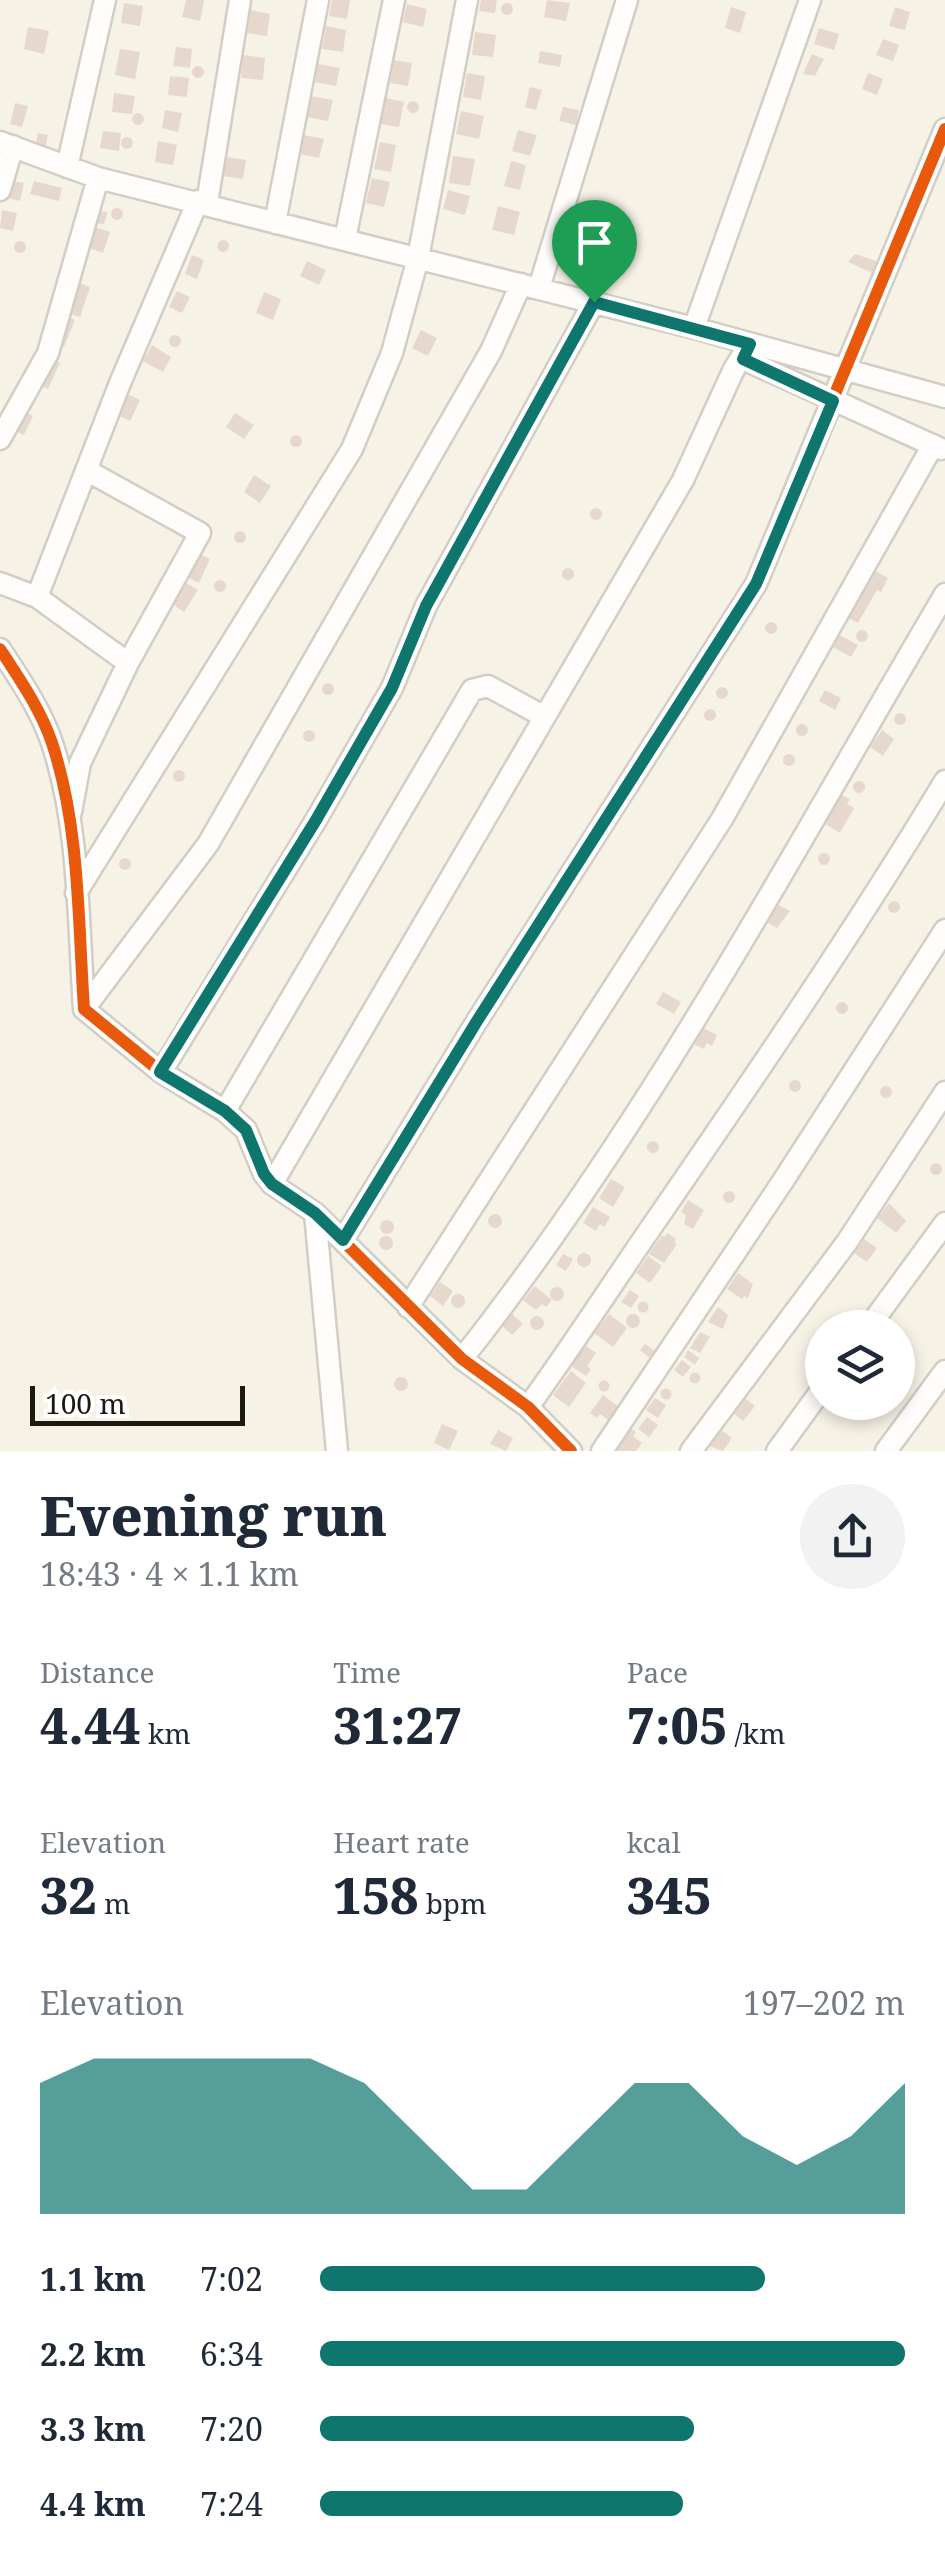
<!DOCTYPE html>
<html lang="en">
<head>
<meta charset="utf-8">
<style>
	:root { --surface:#fff; --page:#f2f2f3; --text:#1f2937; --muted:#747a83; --accent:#0f766e }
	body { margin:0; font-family:"Noto Serif",serif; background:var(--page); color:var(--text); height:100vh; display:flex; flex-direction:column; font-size:38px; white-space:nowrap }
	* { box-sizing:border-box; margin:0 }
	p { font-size:32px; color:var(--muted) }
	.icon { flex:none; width:55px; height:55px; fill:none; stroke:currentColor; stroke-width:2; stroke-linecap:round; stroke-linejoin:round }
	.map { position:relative; height:1451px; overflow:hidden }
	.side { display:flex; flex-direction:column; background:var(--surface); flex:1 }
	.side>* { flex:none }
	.controls { position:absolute; left:805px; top:1310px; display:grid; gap:20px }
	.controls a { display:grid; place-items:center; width:110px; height:110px; border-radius:50%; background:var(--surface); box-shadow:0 5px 15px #0003; font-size:50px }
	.scale { position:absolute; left:30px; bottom:25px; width:215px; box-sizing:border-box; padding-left:10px; border:5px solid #1c1911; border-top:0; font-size:28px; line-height:35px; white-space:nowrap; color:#1c1911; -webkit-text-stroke:8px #fff; paint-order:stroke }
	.pin { position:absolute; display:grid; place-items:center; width:85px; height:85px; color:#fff; margin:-102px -42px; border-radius:50% 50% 50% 0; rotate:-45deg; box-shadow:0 0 10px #0007 }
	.pin .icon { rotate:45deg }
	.round { display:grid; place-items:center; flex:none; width:105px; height:105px; border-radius:52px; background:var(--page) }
	.summary { display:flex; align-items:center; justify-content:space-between; height:170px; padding:0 40px }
	h1 { font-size:55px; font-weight:800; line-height:75px }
	.stats { display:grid; grid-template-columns:repeat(3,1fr); gap:15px; height:170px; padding:10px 40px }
	.stats div { display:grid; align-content:center }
	.stats b { font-size:50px; font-weight:800 }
	.stats small { font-size:28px; font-weight:400 }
	.stats p { font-size:28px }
	.chart { height:280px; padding:20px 40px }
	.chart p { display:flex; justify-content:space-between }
	.chart svg { width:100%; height:180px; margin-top:10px; fill:var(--accent); opacity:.7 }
	ul { padding:0 40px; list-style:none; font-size:32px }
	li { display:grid; grid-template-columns:160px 120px 1fr; align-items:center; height:75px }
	li i { height:25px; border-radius:12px; background:var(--accent) }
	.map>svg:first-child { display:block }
</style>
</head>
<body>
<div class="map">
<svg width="945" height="1451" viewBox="0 0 945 1451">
	<rect width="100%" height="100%" fill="#f7f2e6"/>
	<path fill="#e7d8cd" d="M186 0H204L200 21 182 17Z
		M332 0H350L347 19 329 16Z
		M481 0H497L495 13 479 11Z
		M547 0 570 3 566 21 544 17Z
		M501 9a6 6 0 1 1 12 0a6 6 0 1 1-12 0Z
		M124 3 143 6 140 26 121 23Z
		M407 4 427 9 423 27 403 22Z
		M731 7 746 12 740 33 725 28Z
		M895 7 910 12 905 30 889 26Z
		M251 10 270 14 267 36 247 33Z
		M326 26 346 30 343 52 322 49Z
		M28 27 49 31 44 54 24 49Z
		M819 28 839 34 834 50 814 44Z
		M475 32 496 35 493 57 472 55Z
		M883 39 899 45 893 61 876 55Z
		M176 47 192 49 190 68 173 66Z
		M120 49 140 52 135 79 115 75Z
		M540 51 562 55 560 67 538 63Z
		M812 54 824 59 815 76 803 74Z
		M243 55 265 58 263 80 241 78Z
		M394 60 412 63 408 86 390 83Z
		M318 64 340 68 336 86 315 82Z
		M192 72a6 6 0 1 1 12 0a6 6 0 1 1-12 0Z
		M467 73 485 76 481 100 463 97Z
		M868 73 883 79 877 95 862 89Z
		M170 76 189 78 187 97 168 95Z
		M530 87 542 90 536 110 525 107Z
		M114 93 135 96 132 114 112 112Z
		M311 96 333 100 328 121 307 117Z
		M386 98 404 102 399 127 381 124Z
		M407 107a6 6 0 1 1 12 0a6 6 0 1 1-12 0Z
		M15 103 28 106 22 127 10 124Z
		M563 107 579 110 576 125 559 121Z
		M165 110 182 113 178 132 162 128Z
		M461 111 484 116 479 139 456 134Z
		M132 119a6 6 0 1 1 12 0a6 6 0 1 1-12 0Z
		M518 130 537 135 530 156 512 151Z
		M103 131 121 133 119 151 100 148Z
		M38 133 48 135 45 150 35 148Z
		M304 135 324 139 319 158 300 154Z
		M121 143a6 6 0 1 1 12 0a6 6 0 1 1-12 0Z
		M158 141 177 145 173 165 155 162Z
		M380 142 396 145 391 172 374 169Z
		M453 156 475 159 470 186 449 183Z
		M226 157 246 160 243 179 223 176Z
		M511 161 526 165 520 190 504 186Z
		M372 178 390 182 384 207 366 203Z
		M13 181 24 183 20 201 8 198Z
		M34 181 62 188 59 201 30 194Z
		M448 190 470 196 465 215 443 209Z
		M498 206 520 212 514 235 492 230Z
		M111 214a6 6 0 1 1 12 0a6 6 0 1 1-12 0Z
		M2 210 17 213 13 231 0 228Z
		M99 211 108 212 104 224 95 223Z
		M94 227 110 232 103 253 87 247Z
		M217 246a6 6 0 1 1 12 0a6 6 0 1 1-12 0Z
		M14 247a6 6 0 1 1 12 0a6 6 0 1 1-12 0Z
		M855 254 879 262 874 274 848 262Z
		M192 255 204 260 197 279 185 274Z
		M307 261 326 270 319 285 300 276Z
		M78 282 90 287 80 317 67 313Z
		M177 291 190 297 182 313 169 307Z
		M264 292 281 299 273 320 256 313Z
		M64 315 75 320 64 347 52 342Z
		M421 330 437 338 428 356 412 348Z
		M169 341a6 6 0 1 1 12 0a6 6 0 1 1-12 0Z
		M152 345 171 357 163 372 143 361Z
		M47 357 60 363 48 389 35 383Z
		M125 393 140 400 130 421 115 414Z
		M23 411 33 416 24 435 14 431Z
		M235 413 254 425 244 439 226 427Z
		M290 441a6 6 0 1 1 12 0a6 6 0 1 1-12 0Z
		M254 475 271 486 260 503 244 492Z
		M590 514a6 6 0 1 1 12 0a6 6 0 1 1-12 0Z
		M234 537a6 6 0 1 1 12 0a6 6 0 1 1-12 0Z
		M196 552 210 559 199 583 185 576Z
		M562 574a6 6 0 1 1 12 0a6 6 0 1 1-12 0Z
		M872 569 888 578 881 592 877 590 858 623 846 617Z
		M214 586a6 6 0 1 1 12 0a6 6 0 1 1-12 0Z
		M185 582 198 590 184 612 171 603Z
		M765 628a6 6 0 1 1 12 0a6 6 0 1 1-12 0Z
		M856 636a6 6 0 1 1 12 0a6 6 0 1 1-12 0Z
		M838 634 858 645 851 657 831 646Z
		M322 689a6 6 0 1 1 12 0a6 6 0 1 1-12 0Z
		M716 693a6 6 0 1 1 12 0a6 6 0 1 1-12 0Z
		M825 690 841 698 835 710 819 701Z
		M704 715a6 6 0 1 1 12 0a6 6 0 1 1-12 0Z
		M894 719a6 6 0 1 1 12 0a6 6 0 1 1-12 0Z
		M796 730a6 6 0 1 1 12 0a6 6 0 1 1-12 0Z
		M303 736a6 6 0 1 1 12 0a6 6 0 1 1-12 0Z
		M882 730 894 739 883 756 870 747Z
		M783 760a6 6 0 1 1 12 0a6 6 0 1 1-12 0Z
		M173 776a6 6 0 1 1 12 0a6 6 0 1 1-12 0Z
		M853 787a6 6 0 1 1 12 0a6 6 0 1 1-12 0Z
		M838 793 850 799 847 804 854 808 840 833 822 822Z
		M818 859a6 6 0 1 1 12 0a6 6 0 1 1-12 0Z
		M119 864a6 6 0 1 1 12 0a6 6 0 1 1-12 0Z
		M888 907a6 6 0 1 1 12 0a6 6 0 1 1-12 0Z
		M771 901 790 911 777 928 761 919Z
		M663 992 681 1002 674 1014 656 1004Z
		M836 1008a6 6 0 1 1 12 0a6 6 0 1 1-12 0Z
		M701 1027 717 1035 712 1046 707 1043 704 1049 695 1045Z
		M789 1086a6 6 0 1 1 12 0a6 6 0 1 1-12 0Z
		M880 1092a6 6 0 1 1 12 0a6 6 0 1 1-12 0Z
		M647 1147a6 6 0 1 1 12 0a6 6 0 1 1-12 0Z
		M930 1169a6 6 0 1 1 12 0a6 6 0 1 1-12 0Z
		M611 1179 625 1187 613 1207 599 1198Z
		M723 1197a6 6 0 1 1 12 0a6 6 0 1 1-12 0Z
		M688 1200 704 1210 693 1229 684 1224 686 1215 681 1212Z
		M889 1203 906 1221 896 1233 877 1218Z
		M593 1207 610 1217 604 1227 600 1224 596 1231 583 1223Z
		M488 1221a7 7 0 1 1 14 0a7 7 0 1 1-14 0Z
		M380 1227a7 7 0 1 1 14 0a7 7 0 1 1-14 0Z
		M667 1233 676 1239 674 1242 677 1244 664 1263 649 1254 662 1235 665 1237Z
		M379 1243a7 7 0 1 1 14 0a7 7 0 1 1-14 0Z
		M864 1239 877 1248 867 1262 854 1253Z
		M577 1260a7 7 0 1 1 14 0a7 7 0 1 1-14 0Z
		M563 1254 573 1259 566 1271 556 1265Z
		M648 1256 662 1266 650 1283 636 1273Z
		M738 1273 753 1284 748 1298 744 1296 742 1299 727 1289Z
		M440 1282 453 1291 443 1306 430 1296Z
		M535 1286 552 1300 546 1307 542 1304 536 1310 523 1300Z
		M550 1294a7 7 0 1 1 14 0a7 7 0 1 1-14 0Z
		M630 1290 639 1296 631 1308 621 1302Z
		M451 1301a7 7 0 1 1 14 0a7 7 0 1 1-14 0Z
		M637.5 1307a5.5 5.5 0 1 1 11 0a5.5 5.5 0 1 1-11 0Z
		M718 1307 728 1315 723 1329 708 1322Z
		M512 1314 523 1324 512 1335 502 1326Z
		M609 1314 627 1328 613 1347 594 1333Z
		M626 1321a7 7 0 1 1 14 0a7 7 0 1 1-14 0Z
		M530 1323a7 7 0 1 1 14 0a7 7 0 1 1-14 0Z
		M700 1332 710 1337 700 1353 690 1348Z
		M645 1344 655 1351 650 1358 640 1350Z
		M585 1345 596 1353 587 1366 591 1369 586 1376 571 1366Z
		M688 1350 699 1358 695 1365 684 1357Z
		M682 1360 691 1367 683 1377 674 1370Z
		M571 1371 586 1383 569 1407 553 1395Z
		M689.5 1378a5.5 5.5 0 1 1 11 0a5.5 5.5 0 1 1-11 0Z
		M394 1384a7 7 0 1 1 14 0a7 7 0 1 1-14 0Z
		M598.5 1386a5.5 5.5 0 1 1 11 0a5.5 5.5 0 1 1-11 0Z
		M660.5 1394a5.5 5.5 0 1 1 11 0a5.5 5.5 0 1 1-11 0Z
		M603 1395 619 1407 609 1421 600 1414 597 1418 590 1413Z
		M742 1396 755 1406 743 1421 730 1411Z
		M655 1398 666 1405 658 1418 646 1410Z
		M647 1417 658 1425 649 1437 638 1429Z
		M442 1424 458 1431 449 1450 434 1443Z
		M630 1428 636 1432 633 1436 642 1443 636 1451H613Z
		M719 1428 732 1438 723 1451 707 1445Z
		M498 1430 513 1438 506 1451 490 1444Z"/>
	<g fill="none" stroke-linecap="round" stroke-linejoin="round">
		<defs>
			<path id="minor" d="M0 142 98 178 694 328 945 397
				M67 167 105 0
				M0 190 13 146
				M207 203 240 0
				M275 223 318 0
				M345 239 394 0
				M539 288 627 0
				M694 328 810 0
				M743 359 941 449
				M0 439 48 353 98 178
				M86 470 200 533 128 663
				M0 583 37 597 128 663 80 763 71 812
				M37 597 120 383 198 201
				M0 649C19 678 41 710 52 743 80 827 78 922 84 1009L161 1072 225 1111 246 1130 264 1174 272 1184 315 1213 462 1359 528 1407 571 1451
				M76 893 352 449 392 353 418 258 467 0
				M84 1009 208 844 491 351 521 284
				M161 1072 316 820 392 688 426 606 594 302
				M225 1111 472 690 488 686 543 716
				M272 1184 683 480 734 369 749 345
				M315 1213 337 1451
				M343 1240 477 1021 756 584 945 129
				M408 1307 722 819 933 445
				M868 1328 945 1223
				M462 1359C649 1122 792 853 945 594
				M528 1407C573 1345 614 1281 657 1219 756 1075 855 930 945 781
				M602 1451 783 1181 945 930
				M691 1451 847 1242 945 1092
				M777 1451 822 1389
				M886 1451 945 1371"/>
		</defs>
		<use href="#minor" stroke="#d2cec5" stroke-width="25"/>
		<use href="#minor" stroke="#fefdfb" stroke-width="20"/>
		<defs>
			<path id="cycleway" d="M0 649C19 678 41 710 52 743 80 827 78 922 84 1009L161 1072 225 1111 246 1130 264 1174 272 1184 315 1213 462 1359 528 1407 571 1451
				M343 1240 477 1021 756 584 945 129"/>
		</defs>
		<use href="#cycleway" stroke="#fff" stroke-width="19"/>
		<use href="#cycleway" stroke="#e8590c" stroke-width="12"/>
	</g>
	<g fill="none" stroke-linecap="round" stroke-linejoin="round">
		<defs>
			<path id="route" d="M594 302 750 344 743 359 833 401 756 584 477 1021 343 1240 315 1213 272 1184 264 1174 246 1130 225 1111 160 1072 316 820 392 688 426 606Z"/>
		</defs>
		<use href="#route" stroke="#fff" stroke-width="20"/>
		<use href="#route" stroke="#0f766e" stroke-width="12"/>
	</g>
</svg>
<div class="controls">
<a><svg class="icon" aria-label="layers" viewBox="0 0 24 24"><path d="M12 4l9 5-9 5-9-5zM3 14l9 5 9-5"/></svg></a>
</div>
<div class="scale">100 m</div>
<div class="pin" style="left:594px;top:302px;background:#1e9e55"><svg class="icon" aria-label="arrive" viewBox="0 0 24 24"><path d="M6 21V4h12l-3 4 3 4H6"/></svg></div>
</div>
<section class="side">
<div class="summary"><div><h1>Evening run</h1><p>18:43 · 4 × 1.1 km</p></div><a class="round"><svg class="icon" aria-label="share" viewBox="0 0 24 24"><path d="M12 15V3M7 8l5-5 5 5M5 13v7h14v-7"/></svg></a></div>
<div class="stats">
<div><p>Distance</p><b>4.44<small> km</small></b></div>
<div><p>Time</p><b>31:27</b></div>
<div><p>Pace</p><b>7:05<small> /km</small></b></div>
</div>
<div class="stats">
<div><p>Elevation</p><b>32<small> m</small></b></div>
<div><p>Heart rate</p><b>158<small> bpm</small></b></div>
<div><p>kcal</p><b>345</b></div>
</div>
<div class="chart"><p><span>Elevation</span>197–202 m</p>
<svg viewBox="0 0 160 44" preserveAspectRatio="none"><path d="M0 44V12L10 6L20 6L30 6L40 6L50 6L60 12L70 25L80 38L90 38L100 25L110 12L120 12L130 25L140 32L150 25L160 12V44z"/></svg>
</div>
<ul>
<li><b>1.1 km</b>7:02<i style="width:76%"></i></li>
<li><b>2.2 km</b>6:34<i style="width:100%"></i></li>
<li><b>3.3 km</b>7:20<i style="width:64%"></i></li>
<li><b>4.4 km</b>7:24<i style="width:62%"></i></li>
</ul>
</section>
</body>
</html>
